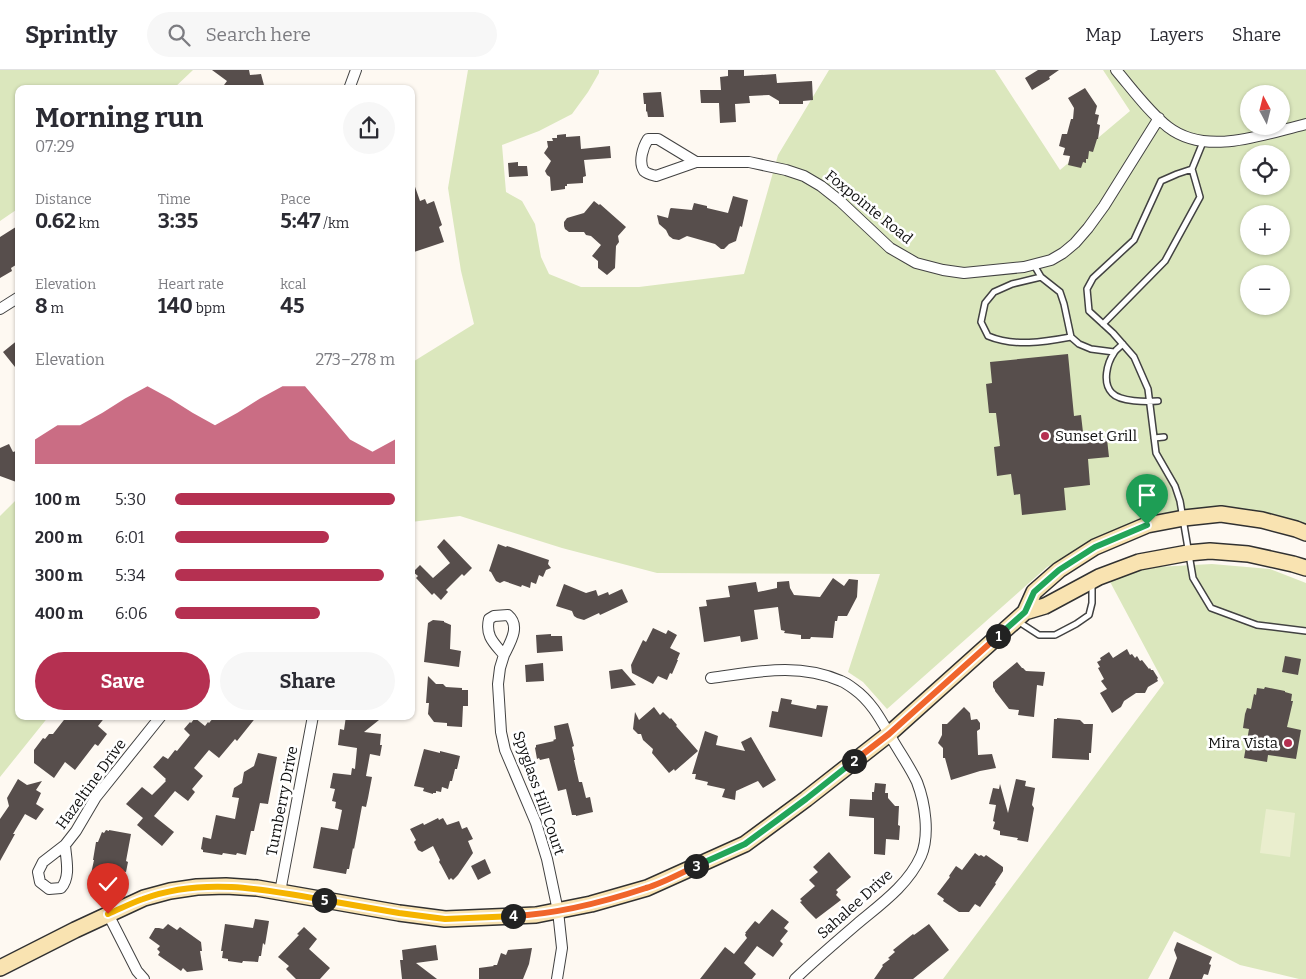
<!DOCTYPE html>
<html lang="en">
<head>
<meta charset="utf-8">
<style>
	:root { --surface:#fff; --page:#f7f7f7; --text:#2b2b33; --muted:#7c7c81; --line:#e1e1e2; --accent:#b53051 }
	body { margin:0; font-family:Bitter,serif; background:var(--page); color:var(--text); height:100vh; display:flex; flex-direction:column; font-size:19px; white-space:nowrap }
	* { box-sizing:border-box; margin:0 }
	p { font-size:16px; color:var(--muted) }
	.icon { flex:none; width:28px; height:28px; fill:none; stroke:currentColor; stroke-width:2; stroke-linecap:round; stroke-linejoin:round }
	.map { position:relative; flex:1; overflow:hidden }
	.sheet { position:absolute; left:15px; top:15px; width:400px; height:635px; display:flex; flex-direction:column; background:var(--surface); border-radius:10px; box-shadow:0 1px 4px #0004 }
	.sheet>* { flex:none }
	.needle { width:32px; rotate:353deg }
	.tools { position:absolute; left:1240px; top:15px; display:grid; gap:10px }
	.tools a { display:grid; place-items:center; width:50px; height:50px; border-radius:50%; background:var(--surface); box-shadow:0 1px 4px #0004; font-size:25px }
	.pin { position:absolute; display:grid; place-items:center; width:42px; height:42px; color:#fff; margin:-51px -21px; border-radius:50% 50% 50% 0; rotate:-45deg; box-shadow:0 0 5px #0007 }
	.pin .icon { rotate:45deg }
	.km { position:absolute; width:25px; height:25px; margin:-12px; border-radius:50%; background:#222; color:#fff; font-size:14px; line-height:25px; text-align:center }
	.round { display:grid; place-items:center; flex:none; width:52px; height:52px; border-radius:26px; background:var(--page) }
	.summary { display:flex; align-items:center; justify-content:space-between; height:85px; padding:0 20px }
	h1 { font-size:28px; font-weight:700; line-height:38px }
	.metrics { display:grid; grid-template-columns:repeat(3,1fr); gap:8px; height:85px; padding:5px 20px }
	.metrics div { display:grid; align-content:center }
	.metrics b { font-size:21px; font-weight:700 }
	.metrics small { font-size:14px; font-weight:400 }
	.metrics p { font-size:14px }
	.chart { height:140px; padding:10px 20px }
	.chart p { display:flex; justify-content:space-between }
	.chart svg { width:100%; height:90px; margin-top:5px; fill:var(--accent); opacity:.7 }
	.cta { display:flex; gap:10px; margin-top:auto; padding:10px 20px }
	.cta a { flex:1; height:58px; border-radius:30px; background:var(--accent); color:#fff; font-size:20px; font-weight:700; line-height:58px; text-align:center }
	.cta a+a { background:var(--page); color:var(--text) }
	ul { padding:0 20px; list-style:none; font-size:16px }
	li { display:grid; grid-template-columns:80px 60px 1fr; align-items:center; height:38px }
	li i { height:12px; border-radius:6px; background:var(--accent) }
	header { display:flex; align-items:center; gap:30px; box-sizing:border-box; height:70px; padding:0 25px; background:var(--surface); border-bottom:1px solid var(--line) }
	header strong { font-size:24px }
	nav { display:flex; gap:28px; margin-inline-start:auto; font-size:18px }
	.search { width:350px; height:45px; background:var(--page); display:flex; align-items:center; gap:12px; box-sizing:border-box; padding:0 18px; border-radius:28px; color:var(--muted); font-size:19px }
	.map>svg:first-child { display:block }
</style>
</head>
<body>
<header>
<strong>Sprintly</strong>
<div class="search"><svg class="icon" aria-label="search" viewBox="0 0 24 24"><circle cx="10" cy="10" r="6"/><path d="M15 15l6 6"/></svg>Search here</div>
<nav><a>Map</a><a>Layers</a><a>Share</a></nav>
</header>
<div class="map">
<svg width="1306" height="909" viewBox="0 0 1306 909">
	<rect width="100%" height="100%" fill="#fef9f2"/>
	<path fill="#dbe7bd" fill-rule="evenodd" d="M0 0H193L173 19H19V138L0 151Z
		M468 0H599V3L588 22 572 44 539 61 502 75 506 122 522 131 535 154 541 187 549 204 581 217H639L744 204 778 85 829 0H995L1060 100 1130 41 1103 0H1306V459L1250 444 1206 437 1150 448 1047 497 887 639 863 612 848 602 880 504 657 503 562 478 460 446 411 452V293L474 254 461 201 448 118ZM1249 24H1281V56H1249ZM1249 84H1281V116H1249ZM1249 144H1281V176H1249ZM1249 204H1281V236H1249Z
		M19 427V646H49L0 707V446Z
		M1212 494 1270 499 1306 513V909H1299L1240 895 1174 861 1148 909H943L1164 613 1108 508 1138 498Z"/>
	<path fill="#eaeece" d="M1266 739 1295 743 1290 787 1260 783Z"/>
	<path fill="#574e4c" d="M212 0H249L250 5 261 4 265 19H221L227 11Z
		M728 0H744V6L776 4 777 13 812 11 813 30 803 31V34H779V31L769 25 749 26 750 33 735 34 736 52 720 53 719 33H701L700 20H721L720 7 728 6Z
		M1038 0H1059L1049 7 1050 9 1032 20 1025 8Z
		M1085 18 1097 36 1095 44 1099 45 1097 54 1100 55 1098 69H1097L1093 82 1089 81 1088 89H1086V93L1083 92 1081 98 1068 95 1070 86 1063 85 1065 78 1059 76 1062 64H1067L1071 49H1073L1074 38 1068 28Z
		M661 22 664 47H648L647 41 646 42V34H644L643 23Z
		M566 64V67L580 66 581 79 610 76 611 88 584 90 586 106 583 107V113L567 114V116H565V119L551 121 550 107 547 105 545 101 551 91 544 83 548 77 547 71H553L552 68H557V65Z
		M518 92V96H527L528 106 509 107 508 93Z
		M411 111H413L420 131 425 129 427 134 434 131 442 155 439 157 444 172 411 183Z
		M733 126 748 130 742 157 740 156 736 171 729 174 724 179H721L715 174 687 166 679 170 673 169 669 166 666 160 659 154 657 145 668 148 670 139 671 138 692 140 694 133 707 136V138L728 143Z
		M594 131 599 135 600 134 626 157 618 166 619 172 616 176 615 198 607 205 598 198V191L592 186 601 175 591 166 586 165 584 162H569L565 159 564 156V152L567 148 584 143Z
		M19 155V193L11 198 12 201 0 208V167Z
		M19 269V302L3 282Z
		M1068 284 1074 346 1081 345 1084 371 1107 369 1109 387 1088 389 1090 415 1064 418 1066 440 1022 445 1020 424 1014 425 1011 404 997 406 994 377 1000 376 996 343H989L986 314 992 313 990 292Z
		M9 374 13 382 16 381 19 389V413L0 406V378Z
		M444 469 472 498 464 506 462 504 446 520 448 522 441 530 434 523 432 525 416 508 418 506 413 502 420 495 433 508 450 493 437 477Z
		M498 474 506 477 507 476 549 490 548 494 551 498 546 500 543 507 539 505 536 514 531 512 530 518 522 515 521 517 504 511 500 513 496 511 491 502 489 501Z
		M833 508 844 516 849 509 858 510 857 527 847 546H838L837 551H835L833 568 811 567 810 569H801V565L784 563 785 561 781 560 778 537 754 540 758 569 741 572 740 566 704 572 699 537 707 536 706 530 730 527 728 516 756 512 758 522 777 518V512L789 511 790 518 794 525 820 527Z
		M564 514 586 523 596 520 598 526 608 522 609 525 622 519 628 532 600 545 599 543 584 550 577 548 574 546 572 541 556 536Z
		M433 550 444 551V552L451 555 450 579 461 581 459 597 424 592 428 553Z
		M653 558 666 564 668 560 677 565 670 578 680 583 677 590H678L672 604 670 603 667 610 658 606 653 614 632 603 631 595 643 570 646 572Z
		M551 564V566H562L563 581 537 583 536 565Z
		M1127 579 1130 585 1132 584 1135 588 1137 586 1140 591 1142 590 1149 599 1150 598 1151 600H1153L1158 608 1157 609 1158 611 1148 617 1145 623H1136L1124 631 1121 637 1112 643 1100 623 1107 619 1101 611 1104 609 1098 598 1100 597 1097 592 1101 590 1100 588 1109 582 1113 588Z
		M1285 586 1301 589 1298 605 1282 602Z
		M1017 592 1022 598H1023L1026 601 1045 602 1043 616 1037 615 1034 647 1018 645 1019 640 1009 639 995 621V620L993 617V612Z
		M543 593 544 611 526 612 525 595Z
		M622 599 636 615 611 619 609 601Z
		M428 606 436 614H443L446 617 462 618V620H468V636H463L462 657 447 656V653L434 652 428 644 429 633H426Z
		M1265 617 1285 621V622L1292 624 1291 631H1293L1287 657 1301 660 1296 689 1268 685 1267 692 1244 688 1249 659 1243 658 1245 644 1247 638 1251 639 1254 624 1256 625 1257 618 1264 619Z
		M781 628 792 630 791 634 816 639 817 635 828 636 822 667 769 657 772 641 778 642Z
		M654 637 660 645 663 642 670 649 671 648 677 655 676 656 698 681 675 701 674 699 669 703 652 683 653 679 643 670 641 664H638L633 659 635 642 639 650Z
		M964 637 970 643 971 650 977 649 980 653V659L977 661 978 685 992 684 996 698 980 701 951 710 945 688H943V678L938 673 942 665V654H947Z
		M67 646H106L98 656 107 664 98 676 95 674 75 700 65 692 54 708 34 693V680L43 668 45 669 49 664H53Z
		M215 646H257L237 671 235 669 219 688 209 680 194 698 203 706 192 719 195 722 188 731 175 721 154 746 174 762 162 776 137 755 143 748 126 734 142 717 152 725 166 711 165 710 166 709 153 697 163 686 168 689 175 680 177 681 190 665 184 659 190 652 191 653 195 648 205 656 208 652 209 653Z
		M346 646H384L364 662 381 664 380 675H382L380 686 370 684 366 706 372 707 368 728 366 737 362 736 354 779 353 778 349 799H347L346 804 313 798 321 757 338 760 342 740 335 738 336 732 332 731 335 719 330 718 333 703 351 705 352 698 355 699 357 678 338 675 340 659 344 660Z
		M1057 648 1080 650 1084 654H1093L1091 683H1089V690L1052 688 1054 649H1057Z
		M568 653 574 676 572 677 575 690H574L579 712H582L586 728 590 727 593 742 576 746V745H572L566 719 558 721 549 688 540 690 539 688 537 689 535 678 536 677V675L554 671 553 670 556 669 554 656Z
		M705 661 718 666 716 675 745 681 741 672 751 667 776 710 763 718 758 711 736 721 735 730 722 727 725 719 707 715 708 712 695 709 696 704H692Z
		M424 679 440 683V681L460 686 457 699H455L452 711H450L448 719 442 717 441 722 436 721V723H433V724L423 721 424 718 414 716Z
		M258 683 277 687 268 734 260 733 254 761H251L246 785 237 783 236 785 223 783 222 785 203 782V780L201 779 203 767 211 769 216 745 235 749 239 728 232 727 234 718 242 713 244 702 254 696Z
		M18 709 27 715 42 711 36 720 41 723 36 734 44 739 36 750 25 744 13 764H15L0 791V749L9 736 7 728Z
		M1016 709 1026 711 1025 716 1035 718 1032 735 1034 738 1028 772 1017 770 1018 768 1000 765V761L993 759 995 752 993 751 996 735 989 734 993 718 999 719 1000 714 1008 743Z
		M875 713 886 714 885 723H888V728L895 736H899L898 755 900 756 899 770 886 769 885 785 874 784V748L849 746 850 729 872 730V722H874Z
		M438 748 439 750 443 748 447 755 459 751 462 759 467 757 473 769 468 771 473 783 458 805 453 810 451 808 449 810 441 795 439 792 440 790 433 776 422 782 418 780 414 772 416 770 410 759 423 753 424 755Z
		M106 760 109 761V760L131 764 126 791 128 792 126 802 120 801 119 807H115V808L112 807V808L91 804 94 790H93L96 772H98L102 762 104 763Z
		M829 782 851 807 836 820 838 822 836 825 841 830 816 849 806 839 800 832 802 831 800 829 815 816 809 810 818 802 813 797Z
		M975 783 979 786 981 785 984 787 986 785 1003 797V801L995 813 996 814 980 837 975 834 969 842H959L943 831 944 829 937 824 950 807 949 806 956 796 962 800Z
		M485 789 491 803 478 810 471 796Z
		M772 839 789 852 784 858 788 861 780 871 783 874 773 887 757 876 744 893 756 904 752 909H700L725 877 734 884 747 868 745 865 746 863H745L755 851 759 854Z
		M255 849 269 851 265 875 263 873 261 886H259L258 892 243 891 242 893 228 891V889L222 888 223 881H221L225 854 253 858Z
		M168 854 177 860 180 857 201 872 202 881H200L203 900 187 902 183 898 181 901 158 885 160 882 157 879 160 876 149 868 155 858H159L163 859Z
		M929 854 949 880 913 909H874L883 896 882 895 890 889 888 888 895 882 893 880 913 864 914 865Z
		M304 857 317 869 309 879 330 898 320 909H296L286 899 289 896 278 887 299 865 297 864Z
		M1177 872 1212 887 1209 894 1211 895 1208 905 1204 904 1202 909H1169L1177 888 1174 880Z
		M436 875 438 890 416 893 437 909H402L400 890H403L402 880Z
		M532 878 529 894 523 909H479V898L494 896 493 895H497L501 883 506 885 508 880Z"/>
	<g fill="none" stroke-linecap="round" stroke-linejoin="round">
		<defs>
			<path id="lane" d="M1203 72 1192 99 1177 104 1161 111 1134 170 1093 208 1087 219 1089 241 1113 263 1134 287 1148 319 1156 383 1175 416 1180 431 1193 508 1211 538 1257 555 1306 561
				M1034 195 1041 207 1060 222 1064 234 1071 267 1079 274 1091 279 1114 282
				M1041 207 1012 214 994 222 985 233 981 252 988 266C1014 277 1044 272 1071 267
				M1103 254 1165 191 1200 127 1192 99
				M1123 274C1120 277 1116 279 1114 283 1107 293 1102 313 1112 323 1120 332 1147 332 1158 331
				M1154 368 1164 367
				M1019 552 1039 565H1055L1076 554 1089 545 1092 533V513"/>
			<path id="street" d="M1116 0C1133 20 1148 41 1168 57 1207 87 1264 64 1306 54
				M349 19 356 0
				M648 69H658L696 92 656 106C652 105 647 104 644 101 638 92 643 77 648 69Z
				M696 92H749L786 100 804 106 821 116 840 131 890 178 916 193 943 200 964 203 1024 197 1051 190 1063 183 1075 173 1088 158 1104 136 1159 48
				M0 239 19 227
				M508 545C521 556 510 573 504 585 494 573 485 566 489 549L494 546Z
				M504 585 500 598 498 614 501 662 505 680 536 753 547 789 558 841 562 878 557 909
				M711 608C756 602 798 592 841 611 846 613 850 616 854 619 872 632 881 650 892 669 900 683 910 697 917 712 925 733 930 765 921 786 908 815 881 834 857 854 836 872 815 890 795 909
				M65 775 76 761 96 727 161 646
				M65 775C66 789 71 807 61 818L49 819 40 812 38 802 43 792Z
				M280 822 313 646
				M108 844 137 901 144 909"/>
			<path id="secondary" d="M1025 542 1034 522 1059 500 1095 477 1147 455 1184 448 1221 444 1262 450 1296 459 1306 463
				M0 898 75 860 144 828 170 821 197 817 226 816 257 818 399 843 445 849 536 845 591 834 647 818 745 774 806 729 889 664 1025 542 1045 536 1099 507 1139 492 1188 483 1210 481 1248 484 1293 494 1306 498"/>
		</defs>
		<use href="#lane" stroke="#424242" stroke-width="8"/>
		<use href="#street" stroke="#424242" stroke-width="12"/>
		<use href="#secondary" stroke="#313131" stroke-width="18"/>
		<use href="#lane" stroke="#fff" stroke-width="5"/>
		<use href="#street" stroke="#fff" stroke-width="10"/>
		<use href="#secondary" stroke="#f9e3b1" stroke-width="15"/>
	</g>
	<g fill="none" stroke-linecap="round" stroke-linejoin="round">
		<defs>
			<path id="split-1" d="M998 566 1025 542 1034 522 1059 500 1095 477 1147 455"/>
			<path id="split-2" d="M854 691 889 664 998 566"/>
			<path id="split-3" d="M696 796 745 774 806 729 854 691"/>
			<path id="split-4" d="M513 846C558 844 604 832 646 818 663 813 679 804 696 796"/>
			<path id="split-5" d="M324 830 399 843 445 849 513 846"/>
			<path id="split-6" d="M108 844C120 839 131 833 143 829 202 807 264 819 324 830"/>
		</defs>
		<use href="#split-1" stroke="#fff" stroke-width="10"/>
		<use href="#split-2" stroke="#fff" stroke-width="10"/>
		<use href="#split-3" stroke="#fff" stroke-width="10"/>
		<use href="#split-4" stroke="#fff" stroke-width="10"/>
		<use href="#split-5" stroke="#fff" stroke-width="10"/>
		<use href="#split-6" stroke="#fff" stroke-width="10"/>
		<use href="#split-1" stroke="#22a559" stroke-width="6"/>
		<use href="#split-2" stroke="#f0652b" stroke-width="6"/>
		<use href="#split-3" stroke="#22a559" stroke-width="6"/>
		<use href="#split-4" stroke="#f0652b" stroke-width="6"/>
		<use href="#split-5" stroke="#f5b400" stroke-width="6"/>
		<use href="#split-6" stroke="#f5b400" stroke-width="6"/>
	</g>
	<g fill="#b53051" stroke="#fff" stroke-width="2">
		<circle cx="1045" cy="366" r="5"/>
		<circle cx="1288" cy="673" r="5"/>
	</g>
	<g text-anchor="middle" stroke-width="5" stroke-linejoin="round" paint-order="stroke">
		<g font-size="15" fill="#0f0f0f" stroke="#fff">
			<text transform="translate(869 137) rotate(39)" y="5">Foxpointe Road</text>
			<text transform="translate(91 714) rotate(-54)" y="5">Hazeltine Drive</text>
			<text transform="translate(539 723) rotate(71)" y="5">Spyglass Hill Court</text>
			<text transform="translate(282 731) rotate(-79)" y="5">Turnberry Drive</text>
			<text transform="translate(855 834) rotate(-42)" y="5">Sahalee Drive</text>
		</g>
		<g font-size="15" fill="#0f0f0f" stroke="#fff" text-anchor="start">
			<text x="1055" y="371">Sunset Grill</text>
			<text x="1278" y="678" text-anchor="end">Mira Vista</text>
		</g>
	</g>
</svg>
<div class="tools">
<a><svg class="needle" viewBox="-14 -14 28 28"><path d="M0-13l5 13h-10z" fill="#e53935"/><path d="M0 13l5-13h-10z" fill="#7c7c81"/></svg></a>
<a><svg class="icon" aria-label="locate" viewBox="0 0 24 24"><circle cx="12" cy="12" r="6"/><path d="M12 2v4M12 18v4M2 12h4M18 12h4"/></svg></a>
<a>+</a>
<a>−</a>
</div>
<div class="pin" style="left:1147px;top:455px;background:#1e9e55"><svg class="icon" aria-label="arrive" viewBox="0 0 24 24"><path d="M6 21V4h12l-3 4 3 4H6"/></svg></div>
<div class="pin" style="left:108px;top:844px;background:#d93025"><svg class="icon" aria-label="check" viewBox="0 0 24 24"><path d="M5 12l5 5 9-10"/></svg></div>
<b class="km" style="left:998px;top:566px">1</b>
<b class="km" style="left:854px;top:691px">2</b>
<b class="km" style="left:696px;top:796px">3</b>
<b class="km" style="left:513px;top:846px">4</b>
<b class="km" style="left:324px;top:830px">5</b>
<section class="sheet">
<div class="summary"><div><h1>Morning run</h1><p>07:29</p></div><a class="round"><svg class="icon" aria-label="share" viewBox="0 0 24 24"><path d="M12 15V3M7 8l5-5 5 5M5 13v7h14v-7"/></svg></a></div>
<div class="metrics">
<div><p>Distance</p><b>0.62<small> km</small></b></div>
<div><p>Time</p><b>3:35</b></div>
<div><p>Pace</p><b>5:47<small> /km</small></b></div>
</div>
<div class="metrics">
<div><p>Elevation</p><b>8<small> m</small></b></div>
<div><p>Heart rate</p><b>140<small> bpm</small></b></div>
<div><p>kcal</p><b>45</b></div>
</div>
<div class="chart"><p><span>Elevation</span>273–278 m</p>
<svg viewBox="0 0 160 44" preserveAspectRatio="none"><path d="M0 44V32L10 25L20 25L30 19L40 12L50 6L60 12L70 19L80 25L90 19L100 12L110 6L120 6L130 19L140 32L150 38L160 32V44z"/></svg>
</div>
<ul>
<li><b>100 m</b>5:30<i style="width:100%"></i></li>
<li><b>200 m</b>6:01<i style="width:70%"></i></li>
<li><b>300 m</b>5:34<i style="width:95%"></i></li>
<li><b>400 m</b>6:06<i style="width:66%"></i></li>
</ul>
<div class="cta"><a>Save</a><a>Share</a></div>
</section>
</div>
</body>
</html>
